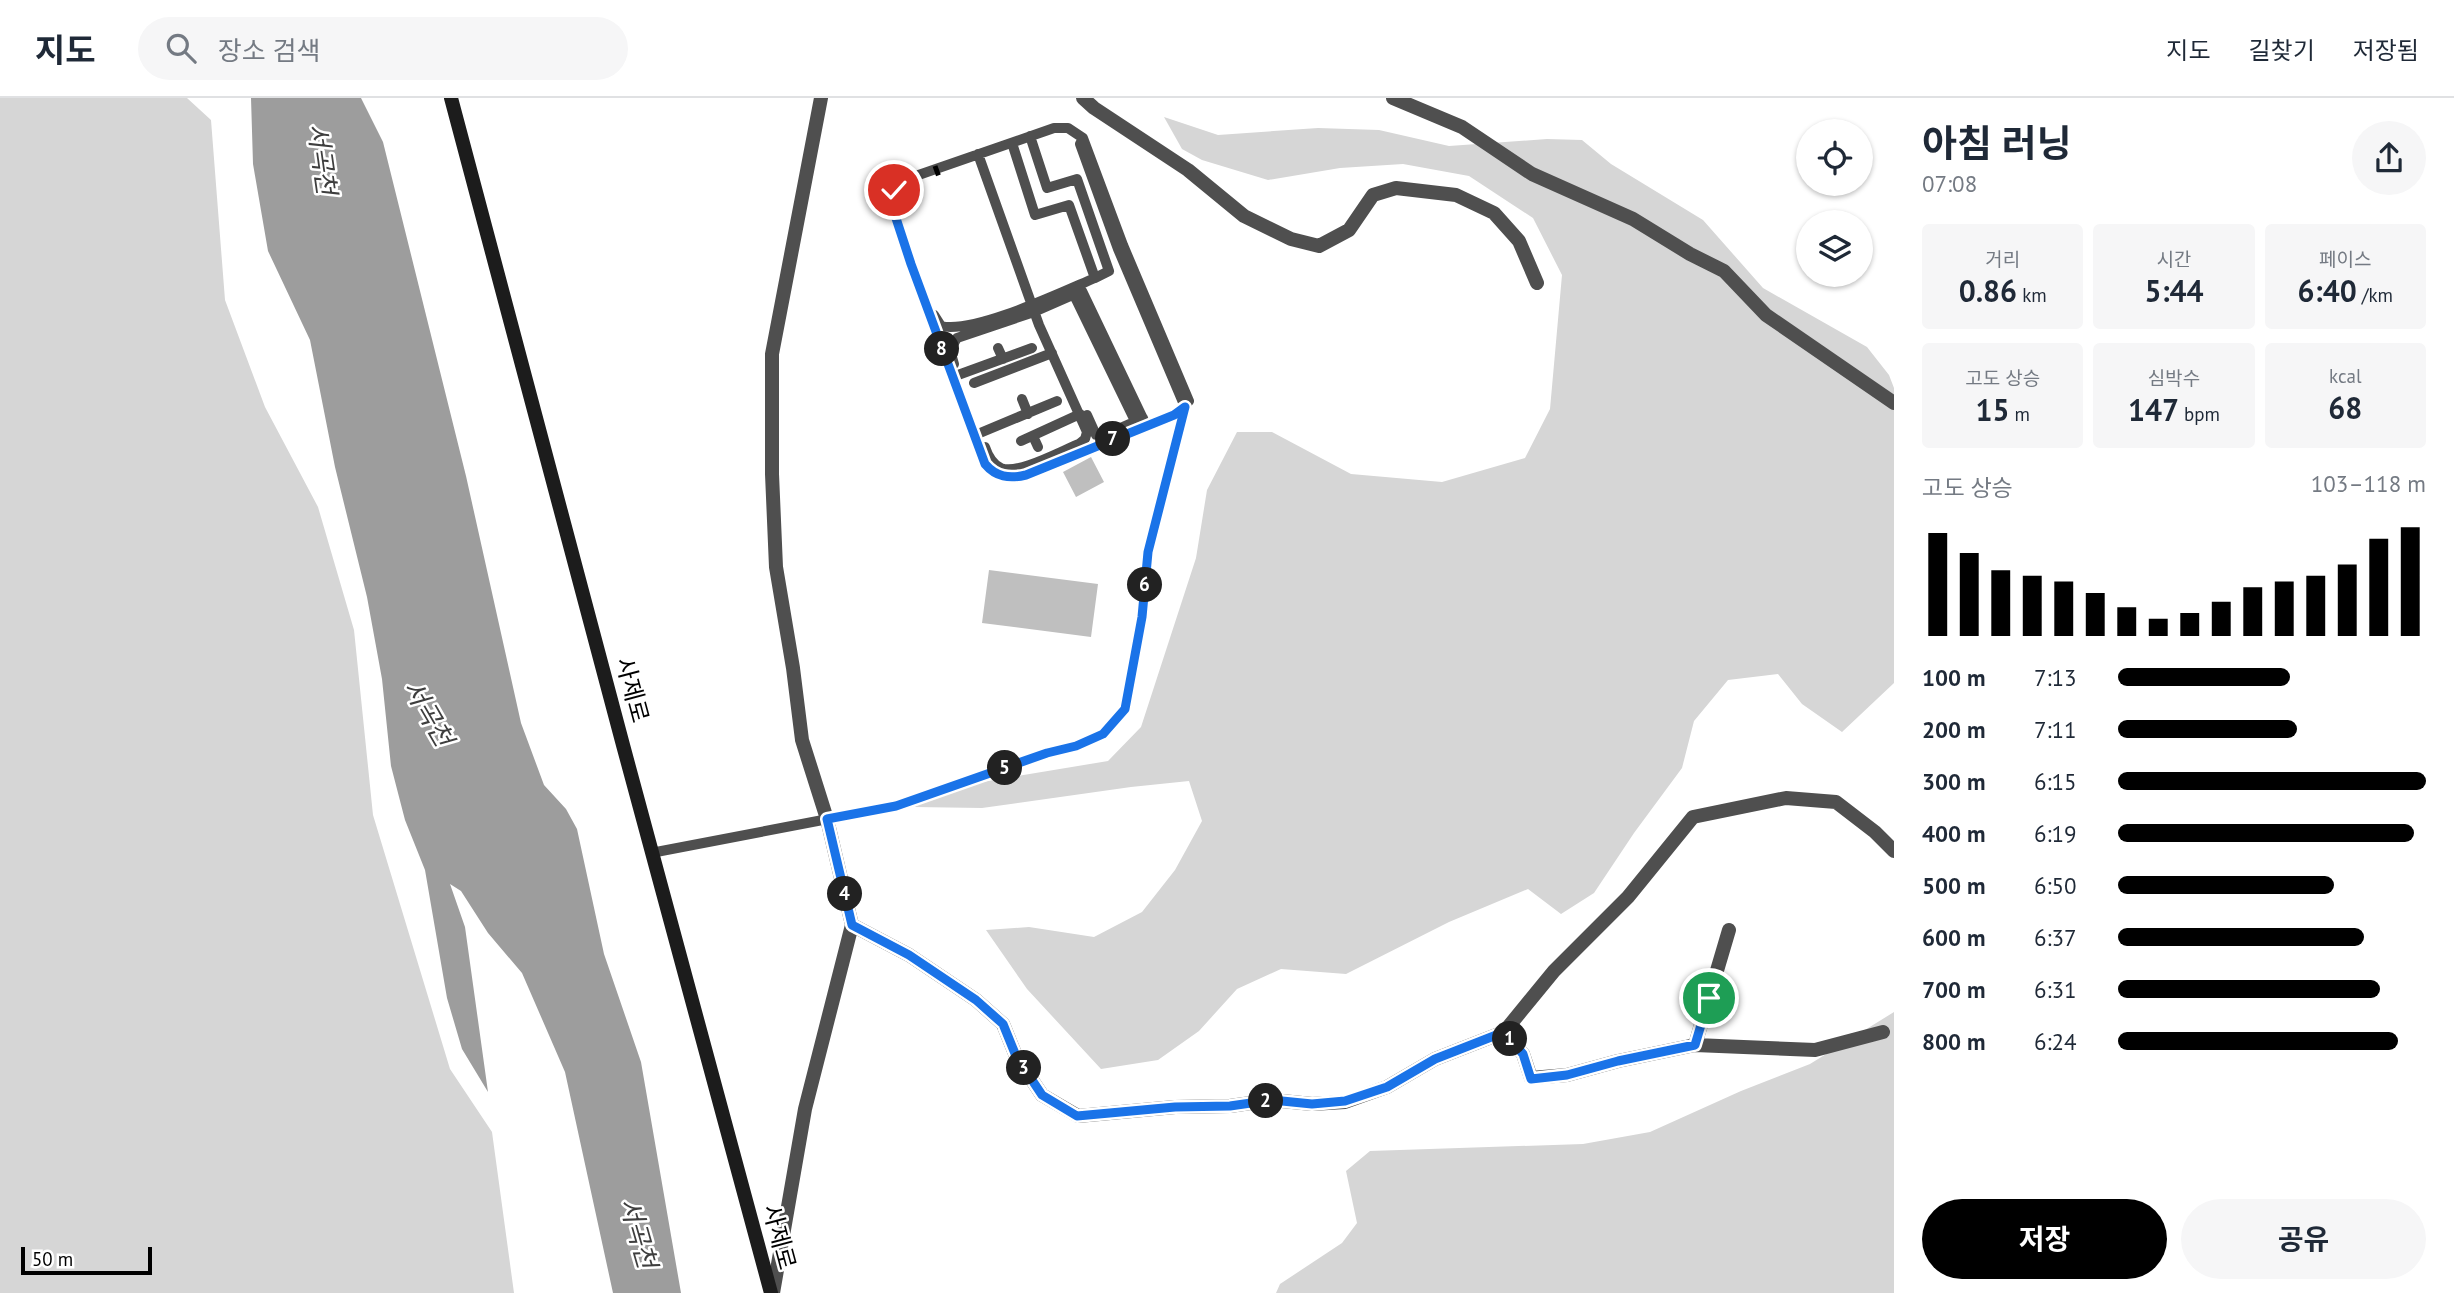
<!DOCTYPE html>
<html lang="ko">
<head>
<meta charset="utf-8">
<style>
	:root { --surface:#fff; --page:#f6f6f7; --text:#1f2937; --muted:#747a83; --line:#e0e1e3; --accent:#000 }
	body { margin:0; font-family:"PT Sans","Noto Sans KR",sans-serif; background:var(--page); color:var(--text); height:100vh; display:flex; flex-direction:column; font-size:26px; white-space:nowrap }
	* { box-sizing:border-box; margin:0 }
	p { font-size:23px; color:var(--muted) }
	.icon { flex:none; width:38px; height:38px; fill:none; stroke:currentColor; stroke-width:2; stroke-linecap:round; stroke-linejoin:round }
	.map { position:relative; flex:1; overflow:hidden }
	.drawer { display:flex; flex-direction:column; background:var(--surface); width:560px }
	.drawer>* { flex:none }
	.tools { position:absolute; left:1796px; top:21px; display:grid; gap:14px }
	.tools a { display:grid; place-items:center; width:77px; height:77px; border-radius:50%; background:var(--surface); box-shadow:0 2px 5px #0004; font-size:35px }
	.scale { position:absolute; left:21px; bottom:18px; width:131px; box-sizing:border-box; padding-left:7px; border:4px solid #000; border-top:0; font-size:19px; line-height:24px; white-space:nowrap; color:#000; -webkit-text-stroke:5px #fff; paint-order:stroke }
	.pin { position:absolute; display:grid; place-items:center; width:60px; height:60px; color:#fff; margin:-30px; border:4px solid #fff; border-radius:50%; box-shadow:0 2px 7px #0007 }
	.km { position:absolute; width:35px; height:35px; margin:-18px; border-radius:50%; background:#222; color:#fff; font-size:19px; line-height:35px; text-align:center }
	.round { display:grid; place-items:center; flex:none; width:74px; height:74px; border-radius:37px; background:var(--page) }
	.summary { display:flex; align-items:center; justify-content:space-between; height:119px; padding:0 28px }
	h1 { font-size:38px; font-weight:700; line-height:52px }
	.stats { display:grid; grid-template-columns:repeat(3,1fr); gap:10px; height:119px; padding:7px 28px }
	.stats div { display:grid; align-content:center; border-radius:7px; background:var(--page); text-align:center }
	.stats b { font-size:30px; font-weight:700 }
	.stats small { font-size:19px; font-weight:400 }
	.stats p { font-size:19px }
	.chart { height:196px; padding:14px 28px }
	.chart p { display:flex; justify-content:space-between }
	.chart svg { width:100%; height:126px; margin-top:7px; stroke:var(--accent); stroke-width:6 }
	.action { display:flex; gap:14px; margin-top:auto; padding:14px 28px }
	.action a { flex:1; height:80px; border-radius:42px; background:var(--accent); color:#fff; font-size:28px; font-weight:700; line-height:80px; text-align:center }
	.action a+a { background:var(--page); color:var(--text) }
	ul { padding:0 28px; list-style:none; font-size:23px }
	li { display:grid; grid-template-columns:112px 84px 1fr; align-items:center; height:52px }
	li i { height:18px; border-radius:9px; background:var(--accent) }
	header { display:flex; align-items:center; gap:42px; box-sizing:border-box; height:98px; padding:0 35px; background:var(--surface); border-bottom:2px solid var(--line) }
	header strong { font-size:33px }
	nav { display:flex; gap:38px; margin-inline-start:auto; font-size:24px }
	.search { width:490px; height:63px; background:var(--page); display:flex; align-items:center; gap:18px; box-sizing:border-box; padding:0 24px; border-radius:38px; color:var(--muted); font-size:26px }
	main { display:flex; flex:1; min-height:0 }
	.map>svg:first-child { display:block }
</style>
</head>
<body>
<header>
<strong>지도</strong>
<div class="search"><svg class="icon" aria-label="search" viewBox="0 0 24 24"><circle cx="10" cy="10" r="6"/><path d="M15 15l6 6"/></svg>장소 검색</div>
<nav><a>지도</a><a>길찾기</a><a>저장됨</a></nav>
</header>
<main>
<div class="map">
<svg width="1894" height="1195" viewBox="0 0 1894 1195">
	<rect width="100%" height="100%" fill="#fff"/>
	<path fill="#d6d6d6" d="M0 0H187L211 22 225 202 265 309 318 409 354 532 373 717 450 971 492 1034 514 1195H0Z
		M1164 19 1218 37 1318 30 1379 32 1449 48 1547 41 1582 42 1611 66 1703 122 1763 190 1867 249 1889 277 1894 290V585L1842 634 1802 606 1778 576 1728 582 1694 623 1682 670 1634 735 1594 795 1561 816 1528 791 1449 824 1346 876 1281 871 1237 891 1199 933 1158 962 1101 971 1027 891 986 832 1029 829 1094 839 1142 814 1175 772 1202 723 1189 683 1131 689 982 710 914 709 958 688 1108 663 1141 629 1196 460 1207 392 1237 334H1272L1351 376 1442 384 1525 360 1550 311 1562 177 1533 120 1469 78 1403 66 1340 70 1268 82 1202 62 1182 51Z
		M1894 914V1195H1276L1280 1186 1342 1145 1357 1125 1346 1073 1370 1053 1583 1046 1650 1034 1741 993 1810 966Z"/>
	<path fill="#9d9d9d" d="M251 0H361L383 44 466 378 521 625 544 687 566 711 577 731 604 856 641 964 681 1195H613L565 974 522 875 488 835 461 793 450 786 465 829 488 994 462 951 447 900 425 772 405 722 391 668 382 581 367 499 335 369 310 242 268 153 253 66Z"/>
	<path fill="#bfbfbf" d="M1091 359 1104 384 1076 399 1063 374Z
		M989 472 1098 486 1091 539 982 525Z"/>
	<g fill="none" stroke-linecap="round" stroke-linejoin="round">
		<path stroke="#4f4f4f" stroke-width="10" d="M1054 30H1068L1083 40 1123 147 1189 303 1174 317 1026 377 1016 379 1002 378 993 375 985 366 911 166 891 105C891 93 897 86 907 81Z
			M1030 38 1047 90 1077 81 1109 173 1095 180
			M978 56 1039 227 1087 334 1085 341 1079 346C1061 353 1018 377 1001 370 992 366 988 358 985 349
			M1074 197 1138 329
			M934 217 941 228C974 236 1062 194 1095 180L1069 107 1035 117 1012 45
			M998 250 1003 261
			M954 266 950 252 957 240 1034 214 1082 193 1146 327
			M958 277 1032 250
			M974 285 1052 255
			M1022 301 1028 316
			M1087 317 1096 337 1100 339 1143 320
			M980 335 1057 303
			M1033 338 1038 349
			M1021 343 1080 316
			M651 755 896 708 1047 655 1076 648 1103 636 1125 611 1142 519 1148 454 1185 309 1118 151 1080 46 1083 40"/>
		<path stroke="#4f4f4f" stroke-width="14" d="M1083 0 1094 10 1188 72 1244 118 1291 141 1319 148 1349 132 1373 97 1396 90 1456 97 1494 115 1519 143 1537 185
			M1393 0 1462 29 1532 76 1633 121 1690 156 1724 173 1766 217 1894 305
			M852 827 909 857 976 902 1003 926 1016 958 1042 997 1078 1018 1175 1009 1230 1008 1272 1002 1312 1006 1345 1004 1387 989 1435 961 1504 934 1554 873 1628 799 1693 719 1786 700 1836 704 1875 734 1894 753
			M1504 934 1523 956 1531 980 1567 977 1618 963 1695 947 1815 952 1883 934
			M1695 947 1729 832
			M773 1195 805 1011 852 827 827 721 802 642 793 570 776 469 772 376V256L821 0"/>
		<path stroke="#1c1c1c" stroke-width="14" d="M451 0C557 399 662 797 771 1195"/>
		<path stroke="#000" stroke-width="5" stroke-dasharray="10 3.5 2 3.5" stroke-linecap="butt" d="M935 68 939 79"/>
	</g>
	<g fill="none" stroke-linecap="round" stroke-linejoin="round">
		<defs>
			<path id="route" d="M894 92 891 105 911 166 985 366C996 379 1009 381 1026 377L1174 317 1185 309 1148 454 1142 519 1125 611 1103 636 1076 648 1047 655 896 708 827 721 852 827 909 857 976 902 1003 926 1016 958 1042 997 1077 1018 1175 1009 1230 1008 1272 1002 1312 1006 1345 1003 1387 989 1435 961 1504 934 1523 956 1531 981 1567 977 1618 963 1695 947 1709 900"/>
		</defs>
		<use href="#route" stroke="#fff" stroke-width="14"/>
		<use href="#route" stroke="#1a73e8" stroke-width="9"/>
	</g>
	<g text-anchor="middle" stroke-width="5" stroke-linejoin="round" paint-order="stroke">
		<g font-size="24" fill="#000" stroke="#fff">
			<text transform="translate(632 592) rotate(75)" y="8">사제로</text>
			<text transform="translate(779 1139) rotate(75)" y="8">사제로</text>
		</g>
		<g font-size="26" font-style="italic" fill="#3e3e3e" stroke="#fff">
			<text transform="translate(322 61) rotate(82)" y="9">서곡천</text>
			<text transform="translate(428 615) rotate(60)" y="9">서곡천</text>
			<text transform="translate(638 1135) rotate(74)" y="9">서곡천</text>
		</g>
	</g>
</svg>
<div class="tools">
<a><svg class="icon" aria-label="locate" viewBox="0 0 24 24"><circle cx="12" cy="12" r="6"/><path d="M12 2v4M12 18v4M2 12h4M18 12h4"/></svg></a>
<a><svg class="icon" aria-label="layers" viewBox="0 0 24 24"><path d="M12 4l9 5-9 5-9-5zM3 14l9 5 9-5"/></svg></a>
</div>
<div class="scale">50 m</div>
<div class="pin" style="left:1709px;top:900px;background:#1e9e55"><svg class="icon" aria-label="arrive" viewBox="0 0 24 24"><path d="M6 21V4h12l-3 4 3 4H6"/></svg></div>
<div class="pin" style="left:894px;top:92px;background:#d93025"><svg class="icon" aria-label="check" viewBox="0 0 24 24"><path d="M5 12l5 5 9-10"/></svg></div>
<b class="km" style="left:1510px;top:941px">1</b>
<b class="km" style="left:1266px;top:1003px">2</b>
<b class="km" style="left:1024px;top:970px">3</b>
<b class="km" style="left:845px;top:796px">4</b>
<b class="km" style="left:1005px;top:670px">5</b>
<b class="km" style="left:1145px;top:487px">6</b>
<b class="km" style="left:1113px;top:341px">7</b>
<b class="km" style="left:942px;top:251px">8</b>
</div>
<section class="drawer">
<div class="summary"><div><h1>아침 러닝</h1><p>07:08</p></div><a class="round"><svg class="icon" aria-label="share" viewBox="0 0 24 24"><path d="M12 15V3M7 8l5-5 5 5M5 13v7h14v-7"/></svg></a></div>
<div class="stats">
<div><p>거리</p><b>0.86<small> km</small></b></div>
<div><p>시간</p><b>5:44</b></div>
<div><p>페이스</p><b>6:40<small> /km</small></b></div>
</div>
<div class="stats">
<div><p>고도 상승</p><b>15<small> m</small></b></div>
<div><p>심박수</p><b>147<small> bpm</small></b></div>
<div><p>kcal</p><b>68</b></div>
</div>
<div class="chart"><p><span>고도 상승</span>103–118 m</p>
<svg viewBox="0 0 160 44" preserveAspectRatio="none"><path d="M5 44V8M15 44V15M25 44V21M35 44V23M45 44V25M55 44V29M65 44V34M75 44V38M85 44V36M95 44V32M105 44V27M115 44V25M125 44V23M135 44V19M145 44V10M155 44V6"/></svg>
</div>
<ul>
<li><b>100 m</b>7:13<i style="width:56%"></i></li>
<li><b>200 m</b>7:11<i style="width:58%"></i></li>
<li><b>300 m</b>6:15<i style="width:100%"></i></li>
<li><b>400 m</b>6:19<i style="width:96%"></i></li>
<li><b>500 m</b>6:50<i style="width:70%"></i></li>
<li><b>600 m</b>6:37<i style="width:80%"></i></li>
<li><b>700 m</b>6:31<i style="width:85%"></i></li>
<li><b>800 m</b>6:24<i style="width:91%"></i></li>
</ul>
<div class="action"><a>저장</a><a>공유</a></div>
</section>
</main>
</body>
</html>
